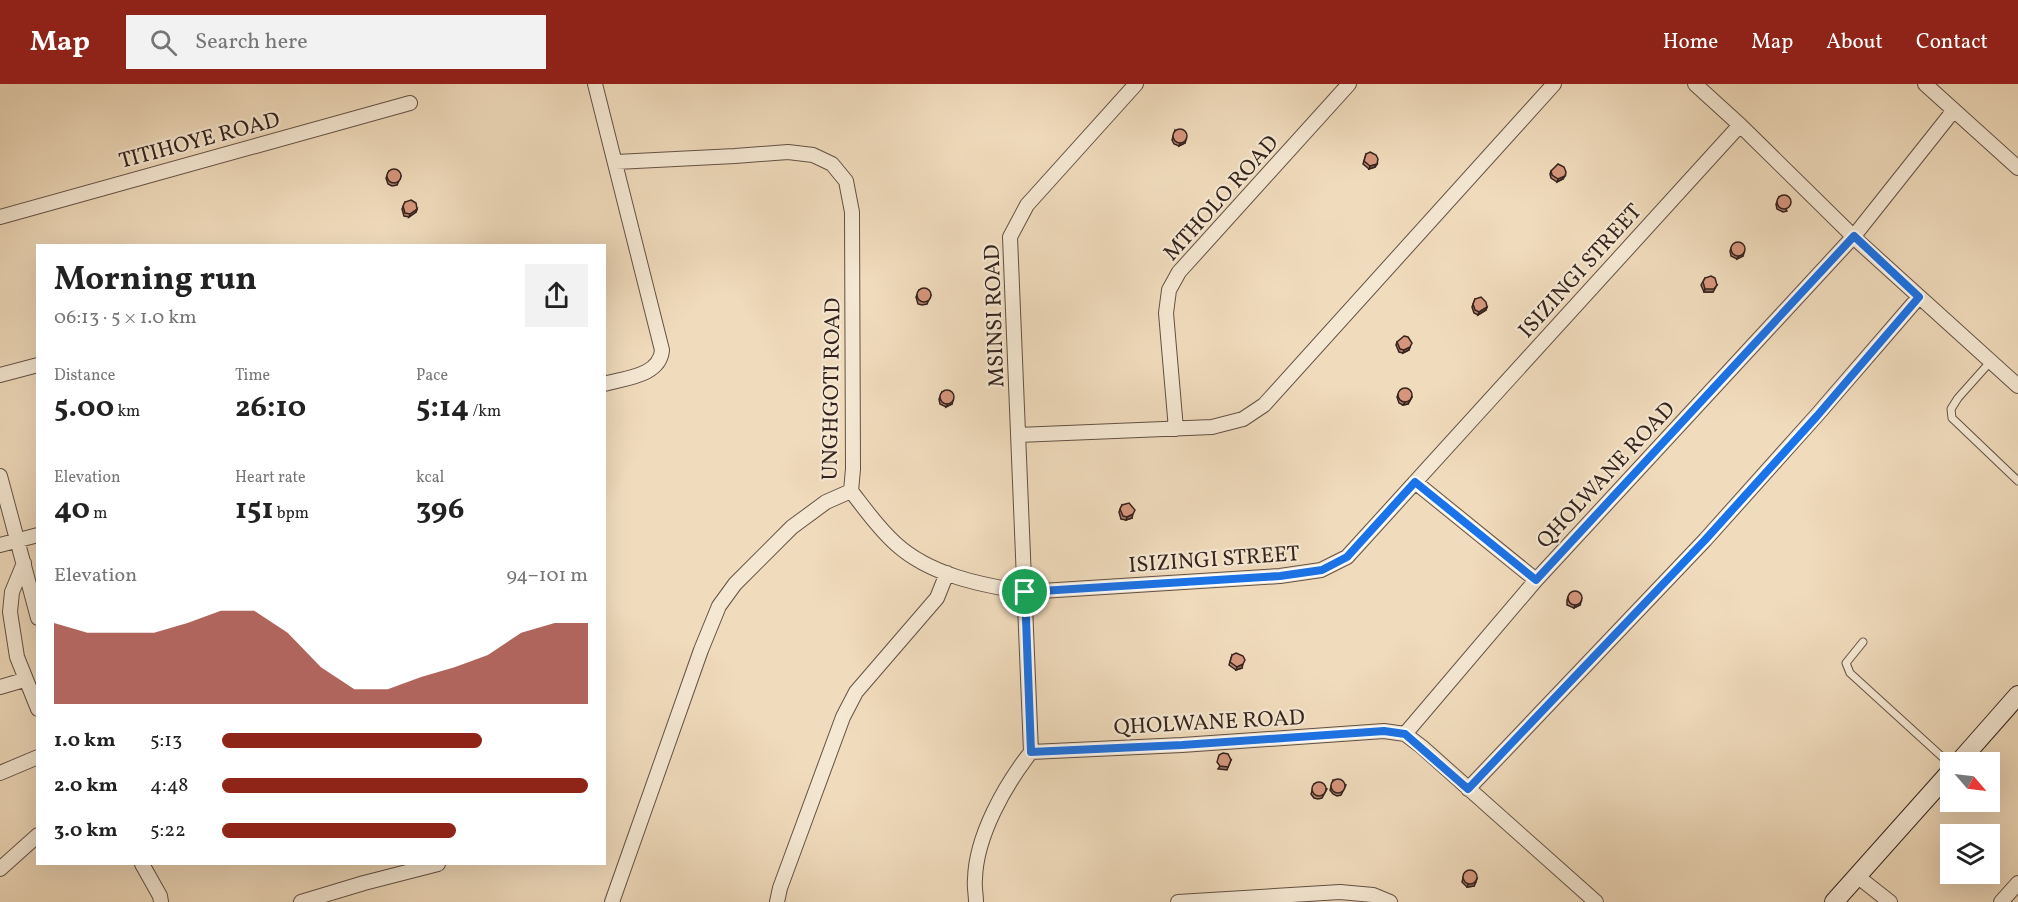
<!DOCTYPE html>
<html lang="en">
<head>
<meta charset="utf-8">
<style>
	:root { --surface:#fff; --page:#f2f2f2; --text:#222; --muted:#767676; --accent:#8f2418 }
	body { margin:0; font-family:Vollkorn,serif; background:var(--page); color:var(--text); height:100vh; display:flex; flex-direction:column; font-size:22px; white-space:nowrap }
	* { box-sizing:border-box; margin:0 }
	p { font-size:20px; color:var(--muted) }
	.icon { flex:none; width:33px; height:33px; fill:none; stroke:currentColor; stroke-width:2; stroke-linecap:round; stroke-linejoin:round }
	.map { position:relative; flex:1; overflow:hidden }
	.drawer { position:absolute; left:36px; top:160px; width:570px; height:621px; display:flex; flex-direction:column; background:var(--surface); border-radius:0px; box-shadow:0 6px 24px #0002 }
	.drawer>* { flex:none }
	.needle { width:39px; rotate:118deg }
	.fabs { position:absolute; left:1940px; top:668px; display:grid; gap:12px }
	.fabs a { display:grid; place-items:center; width:60px; height:60px; border-radius:0px; background:var(--surface); box-shadow:0 6px 24px #0002; font-size:30px }
	.pin { position:absolute; display:grid; place-items:center; width:51px; height:51px; color:#fff; margin:-26px; border:3px solid #fff; border-radius:50%; box-shadow:0 2px 6px #0007 }
	.round { display:grid; place-items:center; flex:none; width:63px; height:63px; border-radius:0px; background:var(--page) }
	.overview { display:flex; align-items:center; justify-content:space-between; height:102px; padding:0 18px }
	h1 { font-size:33px; font-weight:700; line-height:45px }
	.stats { display:grid; grid-template-columns:repeat(3,1fr); gap:9px; height:102px; padding:6px 18px }
	.stats div { display:grid; align-content:center }
	.stats b { font-size:30px; font-weight:700 }
	.stats small { font-size:16px; font-weight:400 }
	.stats p { font-size:16px }
	.chart { height:168px; padding:12px 18px }
	.chart p { display:flex; justify-content:space-between }
	.chart svg { width:100%; height:108px; margin-top:6px; fill:var(--accent); opacity:.7 }
	ul { padding:0 18px; list-style:none; font-size:20px }
	li { display:grid; grid-template-columns:96px 72px 1fr; align-items:center; height:45px }
	li i { height:15px; border-radius:8px; background:var(--accent) }
	header { display:flex; align-items:center; gap:36px; box-sizing:border-box; height:84px; padding:0 30px; background:var(--accent); color:#fff }
	header strong { font-size:28px }
	nav { display:flex; gap:33px; margin-inline-start:auto; font-size:21px }
	.search { width:420px; height:54px; background:var(--page); display:flex; align-items:center; gap:15px; box-sizing:border-box; padding:0 21px; border-radius:0px; color:var(--muted); font-size:22px }
	.map>svg:first-child { display:block }
</style>
</head>
<body>
<header>
<strong>Map</strong>
<div class="search"><svg class="icon" aria-label="search" viewBox="0 0 24 24"><circle cx="10" cy="10" r="6"/><path d="M15 15l6 6"/></svg>Search here</div>
<nav><a>Home</a><a>Map</a><a>About</a><a>Contact</a></nav>
</header>
<div class="map">
<svg width="2018" height="818" viewBox="0 0 2018 818">
	<rect width="100%" height="100%" fill="#f0dbbc"/>
	<filter id="stains"><feTurbulence type="fractalNoise" baseFrequency=".00333" numOctaves="4"/><feColorMatrix values="0 0 0 0 .2 0 0 0 0 .09 0 0 0 0 .02 0 0 0 .5 -.17"/></filter>
	<radialGradient id="worn" r=".72"><stop offset=".6" stop-color="#630" stop-opacity="0"/><stop offset="1" stop-color="#630" stop-opacity=".3"/></radialGradient>
	<g fill="none" stroke-linecap="round" stroke-linejoin="round">
		<defs>
			<path id="lane" d="M1991 277 1958 314 1951 325 1952 334 2018 397
				M1863 558 1846 579 1850 589 1950 680"/>
			<path id="street" d="M595 0 662 266C660 292 625 294 604 300
				M1695 0 1740 41 1860 159 2018 302
				M1925 0 2018 84
				M616 78 735 72 788 68 813 71 832 80 846 97 852 128 853 385 851 407
				M0 133 410 19
				M0 291 38 281
				M1176 345 1166 229 1169 206 1179 188 1349 0
				M1018 351 1212 343 1243 335 1264 321 1554 0
				M0 392 38 534
				M1415 398 1536 496
				M851 407C865 425 878 444 896 460 930 491 981 501 1025 508L1280 492 1321 486 1347 473 1740 41
				M0 461 38 451
				M24 479 12 508 10 528 17 573 38 625
				M0 603 24 596
				M1405 650 1536 496 1854 152 1954 26
				M1031 668 1010 153 1027 121 1136 0
				M0 689 38 673
				M1468 705 1705 456 1817 331 1919 213
				M142 780 160 812 161 818
				M0 785 38 751
				M1857 792 1890 818
				M301 818 364 799 438 780
				M612 818 701 566 719 522 735 500 792 443 826 418 851 407
				M777 818 780 804 843 633 856 608 937 514 947 489
				M976 818C976 810 974 802 975 795 976 752 1005 701 1031 668L1182 661 1384 647 1405 650 1422 663 1596 818
				M1178 818 1340 808 1373 811 1390 818
				M2001 818 2018 799"/>
			<path id="secondary" d="M1959 678 2018 611
				M1834 818 1950 688"/>
		</defs>
		<use href="#lane" stroke="#635145" stroke-width="9"/>
		<use href="#street" stroke="#635145" stroke-width="16"/>
		<use href="#secondary" stroke="#34231d" stroke-width="20"/>
		<use href="#lane" stroke="#f5e8d3" stroke-width="7"/>
		<use href="#street" stroke="#f5e8d3" stroke-width="14"/>
		<use href="#secondary" stroke="#f5e8d3" stroke-width="18"/>
	</g>
	<path fill="#b8816c" stroke="#34231d" stroke-width="1.5" d="M1175 46 1185 59 1179 62 1174 60 1172 56Z
		M1366 70 1377 80 1375 83 1369 85 1363 80Z
		M389 87 401 92 397 101 392 102 388 100 386 94Z
		M1551 87 1563 95 1557 98 1551 94 1550 90Z
		M1779 113 1787 127 1783 128 1777 125 1776 120Z
		M405 118 417 125 416 128 409 133 404 132 402 125Z
		M1731 164 1743 172 1737 175 1731 172 1730 167Z
		M1705 194 1715 204 1713 208H1704L1701 201Z
		M919 206 931 211 927 220 922 221 918 220 916 213Z
		M1475 215 1487 223 1486 226 1478 231 1474 229 1472 223Z
		M1397 258 1410 263 1409 266 1403 269 1399 268 1396 261Z
		M942 308 952 320 946 323 940 320 939 315Z
		M1398 310 1412 313 1408 320 1403 321 1399 319 1397 313Z
		M1122 421 1132 434 1126 436 1121 435 1119 428Z
		M1568 513 1580 521 1574 524 1567 521V516Z
		M1232 571 1242 584 1236 586 1229 581Z
		M1333 696 1346 701 1341 711 1337 712 1333 710 1330 706Z
		M1314 700 1327 705 1322 714 1318 715 1314 714 1311 710Z
		M1464 790 1476 798 1474 802 1467 803 1462 798Z"/>
	<path fill="#966958" stroke="#34231d" stroke-width="1.5" d="M1186 56 1185 59 1179 62 1180 59Z
		M1377 80 1375 83 1369 85 1370 82Z
		M1565 92 1563 95 1557 98 1558 95Z
		M417 125 416 128 409 133 410 130Z
		M1744 169 1743 172 1737 175 1738 172Z
		M1717 201 1713 208H1704L1705 205Z
		M1487 223 1486 226 1478 231 1479 228Z
		M1410 263 1409 266 1403 269 1404 266Z
		M1412 313 1408 320 1403 321 1405 318Z
		M953 317 952 320 946 323 947 320Z
		M1133 430 1132 434 1126 436 1127 433Z
		M1581 518 1580 521 1574 524 1575 521Z
		M1243 580 1242 584 1236 586 1237 583Z
		M1231 676 1227 686 1218 685 1220 682Z
		M1477 795 1474 802 1467 803 1468 800Z"/>
	<path fill="#d6967d" stroke="#34231d" stroke-width="1.5" d="M1173 52a7 7 0 1 1 14 0a7 7 0 1 1-14 0Z
		M1370 68 1376 71 1378 75 1377 80 1370 82 1364 77 1366 70Z
		M1558 80 1564 83 1566 88 1565 92 1558 95 1552 91 1551 87Z
		M387 92a7 7 0 1 1 14 0a7 7 0 1 1-14 0Z
		M1777 118a7 7 0 1 1 14 0a7 7 0 1 1-14 0Z
		M411 116 416 119 417 125 410 130 405 129 403 122 405 118Z
		M1731 165a7 7 0 1 1 14 0a7 7 0 1 1-14 0Z
		M1711 192 1715 194 1717 201 1714 205H1705L1703 198 1705 194Z
		M917 211a7 7 0 1 1 14 0a7 7 0 1 1-14 0Z
		M1481 213 1486 218 1487 223 1479 228 1475 226 1473 220 1475 215Z
		M1404 252 1408 253 1412 259 1410 263 1404 266 1400 265 1397 258Z
		M1398 311a7 7 0 1 1 14 0a7 7 0 1 1-14 0Z
		M940 313a7 7 0 1 1 14 0a7 7 0 1 1-14 0Z
		M1129 419 1135 426 1133 430 1127 433 1123 432 1120 425 1122 421Z
		M1568 514a7 7 0 1 1 14 0a7 7 0 1 1-14 0Z
		M1236 569 1243 572 1245 576 1243 580 1237 583 1230 578 1232 571Z
		M1223 669 1228 670 1231 676 1228 683 1220 682 1217 678 1219 671Z
		M1331 702a7 7 0 1 1 14 0a7 7 0 1 1-14 0Z
		M1312 705a7 7 0 1 1 14 0a7 7 0 1 1-14 0Z
		M1463 793a7 7 0 1 1 14 0a7 7 0 1 1-14 0Z"/>
	<g fill="none" stroke-linecap="round" stroke-linejoin="round">
		<defs>
			<path id="route" d="M1854 152 1919 213 1817 332 1705 456 1468 705 1405 650 1384 647 1182 661 1031 668 1025 508 1280 492 1322 486 1347 473 1415 398 1536 496Z"/>
		</defs>
		<use href="#route" stroke="#fff" stroke-width="12"/>
		<use href="#route" stroke="#1a73e8" stroke-width="8"/>
	</g>
	<g text-anchor="middle" stroke-width="4.5" stroke-linejoin="round" paint-order="stroke">
		<g font-size="22" fill="#34231d" stroke="#f5e8d3">
			<text transform="translate(199 55) rotate(-15)" y="8">TITIHOYE ROAD</text>
			<text transform="translate(1220 113) rotate(-48)" y="8">MTHOLO ROAD</text>
			<text transform="translate(1579 186) rotate(-48)" y="8">ISIZINGI STREET</text>
			<text transform="translate(993 232) rotate(-92)" y="8">MSINSI ROAD</text>
			<text transform="translate(830 305) rotate(-89)" y="8">UNGHGOTI ROAD</text>
			<text transform="translate(1605 390) rotate(-47)" y="8">QHOLWANE ROAD</text>
			<text transform="translate(1214 474) rotate(-4)" y="8">ISIZINGI STREET</text>
			<text transform="translate(1209 637) rotate(-3)" y="8">QHOLWANE ROAD</text>
		</g>
	</g>
	<rect width="100%" height="100%" filter="url(#stains)"/>
	<rect width="100%" height="100%" fill="url(#worn)"/>
</svg>
<div class="fabs">
<a><svg class="needle" viewBox="-14 -14 28 28"><path d="M0-13l5 13h-10z" fill="#e53935"/><path d="M0 13l5-13h-10z" fill="#767676"/></svg></a>
<a><svg class="icon" aria-label="layers" viewBox="0 0 24 24"><path d="M12 4l9 5-9 5-9-5zM3 14l9 5 9-5"/></svg></a>
</div>
<div class="pin" style="left:1025px;top:508px;background:#1e9e55"><svg class="icon" aria-label="arrive" viewBox="0 0 24 24"><path d="M6 21V4h12l-3 4 3 4H6"/></svg></div>
<section class="drawer">
<div class="overview"><div><h1>Morning run</h1><p>06:13 · 5 × 1.0 km</p></div><a class="round"><svg class="icon" aria-label="share" viewBox="0 0 24 24"><path d="M12 15V3M7 8l5-5 5 5M5 13v7h14v-7"/></svg></a></div>
<div class="stats">
<div><p>Distance</p><b>5.00<small> km</small></b></div>
<div><p>Time</p><b>26:10</b></div>
<div><p>Pace</p><b>5:14<small> /km</small></b></div>
</div>
<div class="stats">
<div><p>Elevation</p><b>40<small> m</small></b></div>
<div><p>Heart rate</p><b>151<small> bpm</small></b></div>
<div><p>kcal</p><b>396</b></div>
</div>
<div class="chart"><p><span>Elevation</span>94–101 m</p>
<svg viewBox="0 0 160 44" preserveAspectRatio="none"><path d="M0 44V11L10 15L20 15L30 15L40 11L50 6L60 6L70 15L80 29L90 38L100 38L110 33L120 29L130 24L140 15L150 11L160 11V44z"/></svg>
</div>
<ul>
<li><b>1.0 km</b>5:13<i style="width:71%"></i></li>
<li><b>2.0 km</b>4:48<i style="width:100%"></i></li>
<li><b>3.0 km</b>5:22<i style="width:64%"></i></li>
</ul>
</section>
</div>
</body>
</html>
